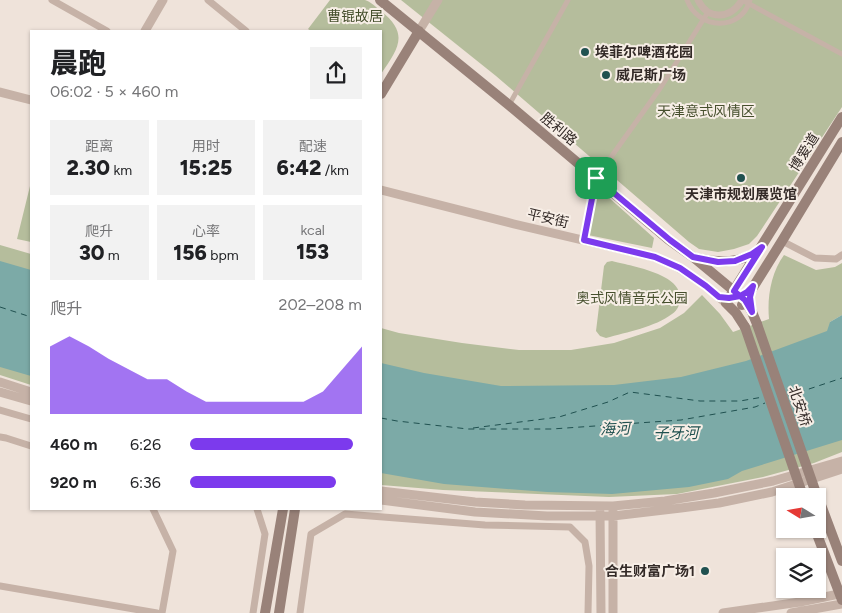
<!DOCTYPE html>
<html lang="zh">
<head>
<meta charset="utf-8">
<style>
	:root { --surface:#fff; --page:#f2f2f2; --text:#202124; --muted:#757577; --accent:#7c3aed }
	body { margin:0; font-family:Figtree,"Noto Sans SC",sans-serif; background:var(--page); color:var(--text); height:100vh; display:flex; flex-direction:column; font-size:19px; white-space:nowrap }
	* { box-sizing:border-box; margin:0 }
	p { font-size:16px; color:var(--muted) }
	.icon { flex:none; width:28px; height:28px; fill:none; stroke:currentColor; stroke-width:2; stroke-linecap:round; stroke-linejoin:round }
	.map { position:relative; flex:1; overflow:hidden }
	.panel { position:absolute; left:30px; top:30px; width:352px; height:480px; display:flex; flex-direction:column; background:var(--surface); border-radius:0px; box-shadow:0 1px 4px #0004 }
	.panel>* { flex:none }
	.needle { width:32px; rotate:281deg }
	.tools { position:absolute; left:776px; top:488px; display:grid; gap:10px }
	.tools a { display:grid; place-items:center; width:50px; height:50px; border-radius:0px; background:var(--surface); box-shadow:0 1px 4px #0004; font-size:25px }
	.pin { position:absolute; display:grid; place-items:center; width:42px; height:42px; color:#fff; margin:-21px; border-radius:10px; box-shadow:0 2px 8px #0006 }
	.round { display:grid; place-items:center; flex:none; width:52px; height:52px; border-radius:0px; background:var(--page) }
	.summary { display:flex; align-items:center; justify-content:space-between; height:85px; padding:0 20px }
	h1 { font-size:28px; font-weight:800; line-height:38px }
	.figures { display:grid; grid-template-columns:repeat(3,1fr); gap:8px; height:85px; padding:5px 20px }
	.figures div { display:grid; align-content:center; border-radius:0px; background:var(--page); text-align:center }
	.figures b { font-size:21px; font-weight:800 }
	.figures small { font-size:14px; font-weight:400 }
	.figures p { font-size:14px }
	.chart { height:140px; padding:10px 20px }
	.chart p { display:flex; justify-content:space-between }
	.chart svg { width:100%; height:90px; margin-top:5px; fill:var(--accent); opacity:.7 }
	ul { padding:0 20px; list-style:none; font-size:16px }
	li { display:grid; grid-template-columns:80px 60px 1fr; align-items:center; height:38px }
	li i { height:12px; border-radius:6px; background:var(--accent) }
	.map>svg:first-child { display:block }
</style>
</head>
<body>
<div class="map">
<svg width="842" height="613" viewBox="0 0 842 613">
	<rect width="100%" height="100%" fill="#efe3da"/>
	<path fill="#b5bd9c" d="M330 0C338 0 358 0 365 0 370 1 377 8 381 11 410 34 398 49 381 74V31H311L308 29Z
		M401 0H842V107L757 236 749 244 734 249 718 252 699 249 689 242 496 76Z
		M31 182V242L17 239Z
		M597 187 654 238 652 248 588 235Z
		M0 245 31 254V385L0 375Z
		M784 255 816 270 835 267 842 263V315L830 322 842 321V452L814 463 763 477 677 494 609 497 443 490 381 485V328L399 333 462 343 519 350H571L614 343 660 328 684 313 702 295 720 314 733 332 769 319C767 297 771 273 784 255Z
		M612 261C630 266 680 273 680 297 680 304 678 310 672 314 655 327 627 332 606 338L600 336 596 331 604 266 607 262Z"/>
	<path fill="#7caaa7" d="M0 261 31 270V376L0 367Z
		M842 315V440L742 471 728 479 689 487 612 494 547 492 444 484 381 473V363L424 373 501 386 614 385 681 377 746 361 827 331 830 322Z"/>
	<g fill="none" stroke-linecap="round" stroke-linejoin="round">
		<path stroke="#205150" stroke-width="1" stroke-dasharray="6 5" stroke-linecap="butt" d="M0 307 31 317
			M787 394 795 392
			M788 396 842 378
			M381 418 397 421 468 429H552L681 420 755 407 765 403
			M473 428 559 417 608 402 630 392 700 401H740L763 397"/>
		<path stroke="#c6b2a7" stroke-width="5" d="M687 0C698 30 741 32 750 0
			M742 0 842 54
			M509 105 568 0
			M584 240 596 178 661 87 708 12"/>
		<path stroke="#c6b2a7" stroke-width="7" d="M52 0 107 31
			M208 0 246 31
			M698 0C708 21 731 19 742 0
			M782 241 815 258 836 259 842 255
			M0 410 31 419
			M0 437 6 438 31 446
			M153 509 173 551 162 613
			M0 586 157 613
			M253 613 265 534 257 509
			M300 613 311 534 345 514 485 525 570 527 585 542 589 566 588 613"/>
		<path stroke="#c6b2a7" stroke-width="9" d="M145 31 163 0
			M419 31 438 0
			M0 92 31 100
			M381 190 514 224 655 257 679 268 705 285 726 303
			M0 382 31 392
			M0 392 31 401
			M381 491 475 502 525 505 613 506 665 501 714 493 773 481 842 461
			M381 500 475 512 547 516H613L681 508 719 503 772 492 842 469
			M600 512 601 613
			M613 613V511
			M723 613 800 602 839 594
			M791 613 842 604"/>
		<path stroke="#998279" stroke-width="10" d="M380 0 509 105 669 240 693 257 745 300 752 312 757 324
			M381 94 419 31
			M696 258C718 263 740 264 759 250
			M742 305 782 241 842 142
			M745 327 736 313 726 303 842 117
			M818 497 842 561
			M815 529 842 600
			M265 613 283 509
			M279 613 295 509"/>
		<path stroke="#998279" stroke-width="10" d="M757 324 817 496
			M745 327 803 496"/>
	</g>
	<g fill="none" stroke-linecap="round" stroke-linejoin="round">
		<defs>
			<path id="route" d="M596 178 584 240 655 257 680 268 706 286 719 297 729 298 740 296 745 300 752 312 750 297 753 286 747 292 740 296 734 291 762 247 752 254 735 261 718 262 693 257 670 240 596 178"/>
		</defs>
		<use href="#route" stroke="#fff" stroke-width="10"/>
		<use href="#route" stroke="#7c3aed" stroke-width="6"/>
	</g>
	<g fill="#205150" stroke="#f7eee6" stroke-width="2">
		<circle cx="585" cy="52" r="5"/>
		<circle cx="606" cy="75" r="5"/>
		<circle cx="741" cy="178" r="5"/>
		<circle cx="705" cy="571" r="5"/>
	</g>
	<g text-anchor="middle" stroke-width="4" stroke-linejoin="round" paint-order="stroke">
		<g font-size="14" fill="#464f2d" stroke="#f7eee6">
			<text x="355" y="21">曹锟故居</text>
			<text x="706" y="116">天津意式风情区</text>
			<text x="632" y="303">奥式风情音乐公园</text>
		</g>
		<g font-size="14" font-weight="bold" fill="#332a27" stroke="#f7eee6" text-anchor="start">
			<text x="595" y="57">埃菲尔啤酒花园</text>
			<text x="616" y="80">威尼斯广场</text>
			<text x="741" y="199" text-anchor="middle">天津市规划展览馆</text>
			<text x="695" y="576" text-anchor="end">合生财富广场1</text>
		</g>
		<g font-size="14" fill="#332a27" stroke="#f7eee6">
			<text transform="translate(559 129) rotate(40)" y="5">胜利路</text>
			<text transform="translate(804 152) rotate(-58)" y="5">博爱道</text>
			<text transform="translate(548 218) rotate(13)" y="5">平安街</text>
			<text transform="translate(800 406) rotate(71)" y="5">北安桥</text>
		</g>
		<g font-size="15" font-style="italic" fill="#205150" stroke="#f7eee6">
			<text transform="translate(615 429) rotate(-2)" y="5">海河</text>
			<text x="676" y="438">子牙河</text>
		</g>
	</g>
</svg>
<div class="tools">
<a><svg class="needle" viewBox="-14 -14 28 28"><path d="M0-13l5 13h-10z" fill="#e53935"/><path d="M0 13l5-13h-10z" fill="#757577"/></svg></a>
<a><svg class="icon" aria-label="layers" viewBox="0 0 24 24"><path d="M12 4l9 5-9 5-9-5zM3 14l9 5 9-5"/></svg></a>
</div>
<div class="pin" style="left:596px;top:178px;background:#1e9e55"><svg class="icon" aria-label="arrive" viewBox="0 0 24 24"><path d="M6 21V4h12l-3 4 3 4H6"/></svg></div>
<section class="panel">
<div class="summary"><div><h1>晨跑</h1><p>06:02 · 5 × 460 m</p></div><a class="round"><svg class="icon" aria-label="share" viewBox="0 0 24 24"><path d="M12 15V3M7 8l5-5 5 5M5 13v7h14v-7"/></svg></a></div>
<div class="figures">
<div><p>距离</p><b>2.30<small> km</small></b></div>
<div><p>用时</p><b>15:25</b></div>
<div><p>配速</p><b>6:42<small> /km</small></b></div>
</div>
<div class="figures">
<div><p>爬升</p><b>30<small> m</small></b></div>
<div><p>心率</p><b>156<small> bpm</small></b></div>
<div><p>kcal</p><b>153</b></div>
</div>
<div class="chart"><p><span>爬升</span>202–208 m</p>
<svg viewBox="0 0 160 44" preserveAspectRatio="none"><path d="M0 44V11L10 6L20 11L30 17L40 22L50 27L60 27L70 33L80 38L90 38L100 38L110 38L120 38L130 38L140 33L150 22L160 11V44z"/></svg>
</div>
<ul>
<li><b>460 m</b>6:26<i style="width:95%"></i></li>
<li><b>920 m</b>6:36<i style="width:85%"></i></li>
</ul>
</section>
</div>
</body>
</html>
